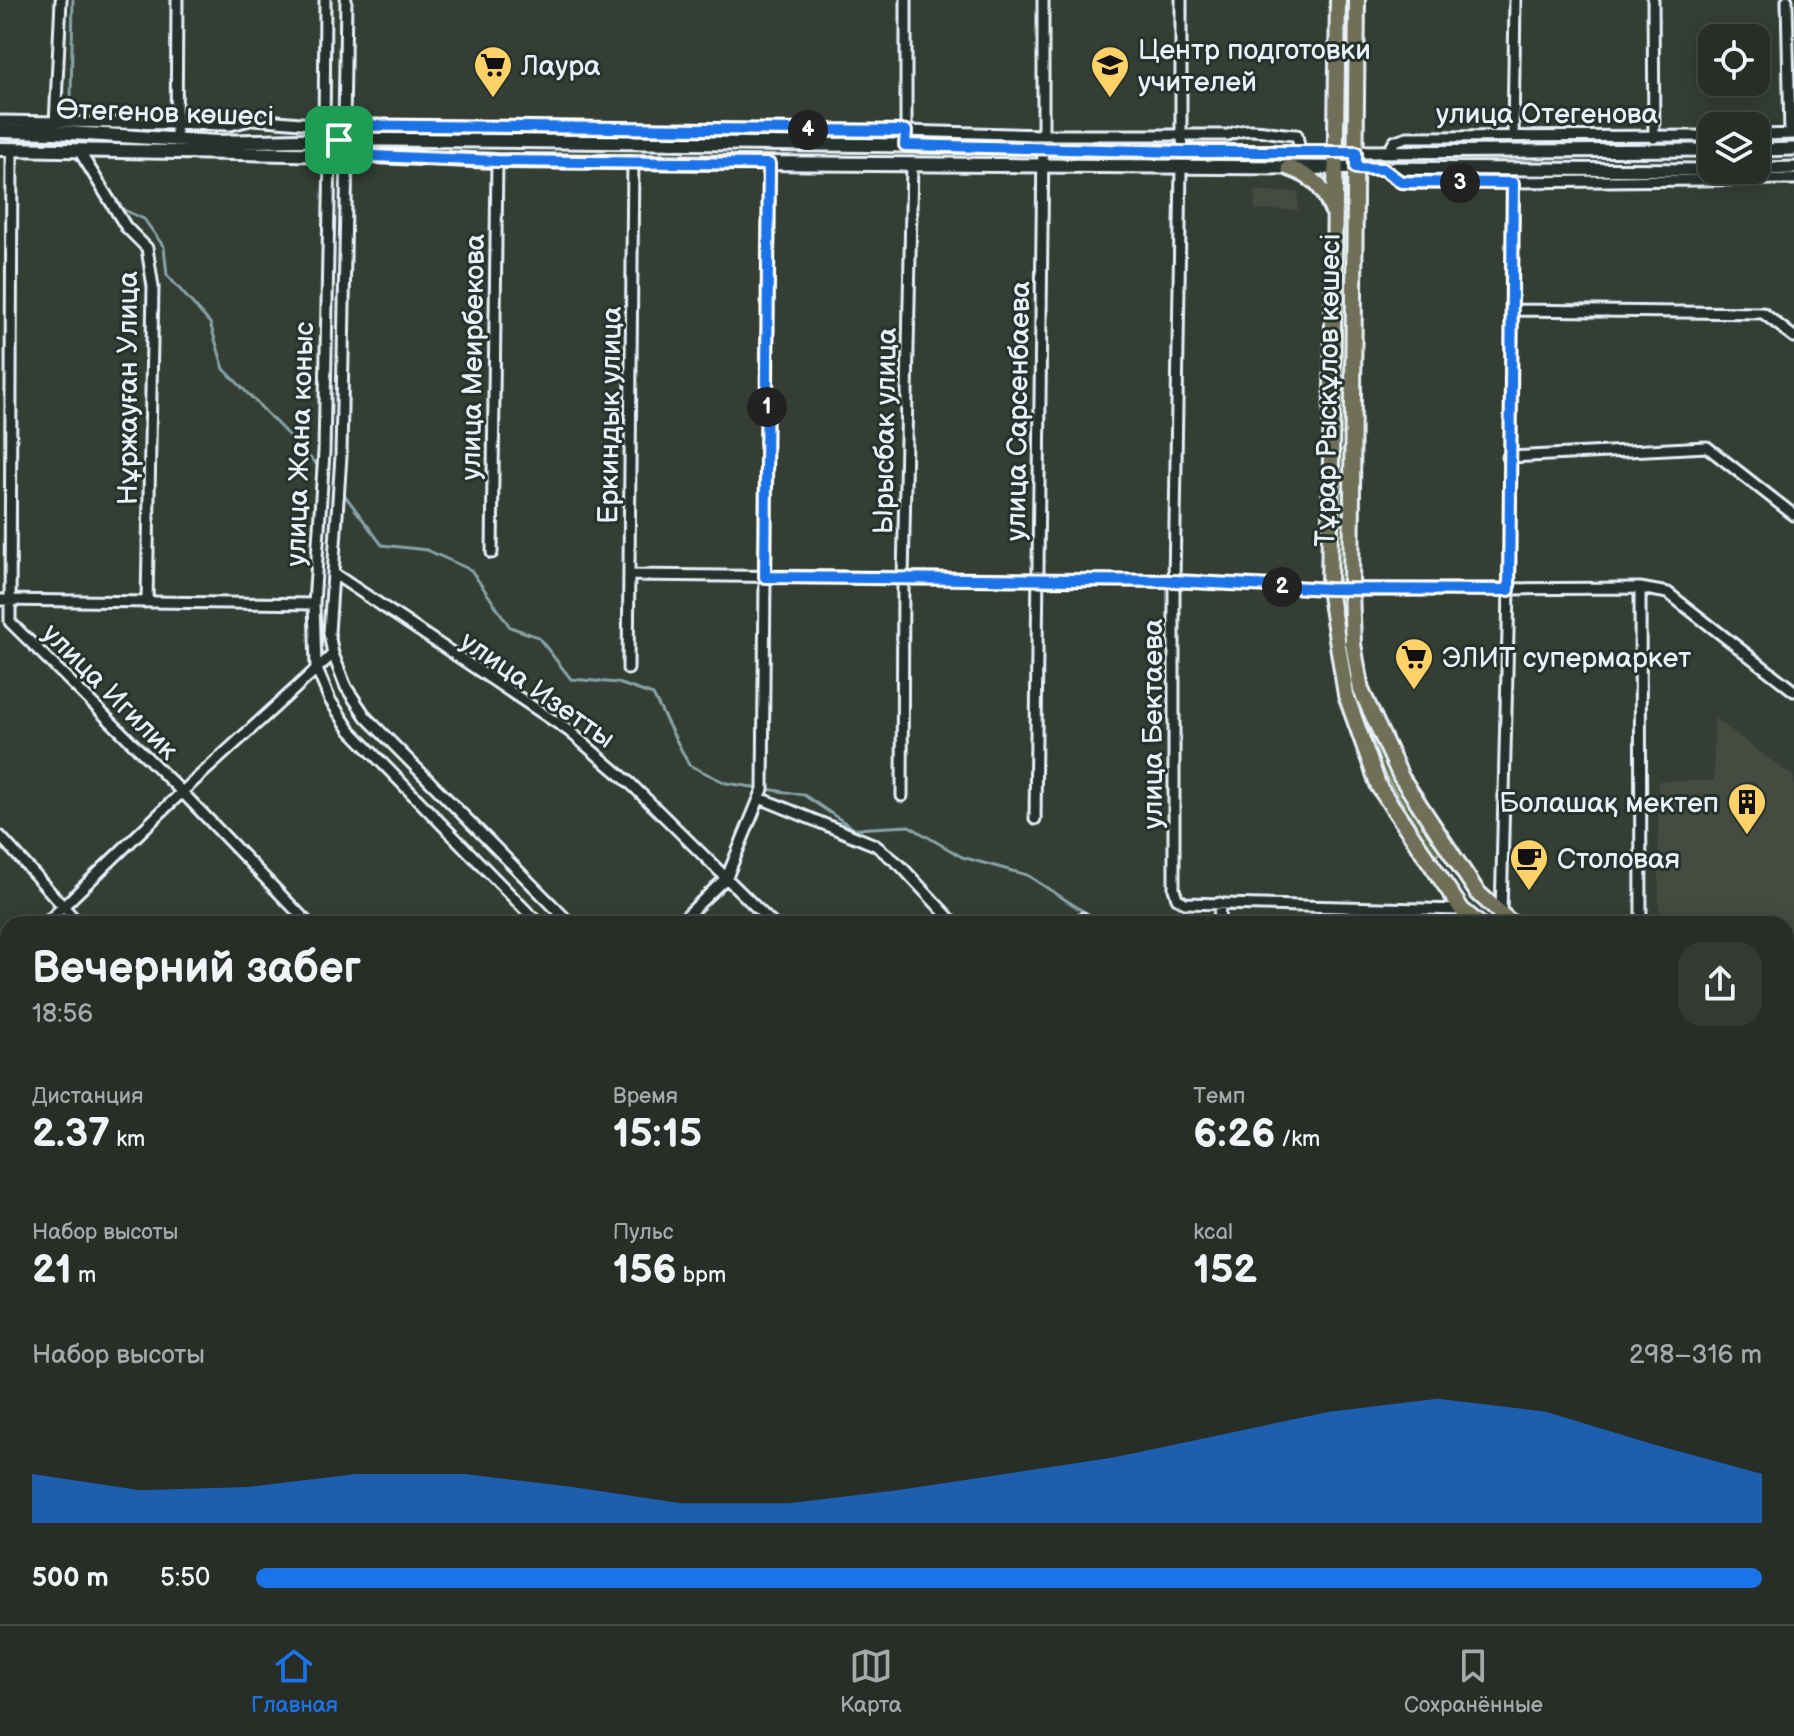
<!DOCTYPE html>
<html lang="ru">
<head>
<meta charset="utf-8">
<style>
	:root { --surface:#272e28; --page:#333a34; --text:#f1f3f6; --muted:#a4a8a8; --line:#434a45; --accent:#1a73e8 }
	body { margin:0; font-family:"Balsamiq Sans",sans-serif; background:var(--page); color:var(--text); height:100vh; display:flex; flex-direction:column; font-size:30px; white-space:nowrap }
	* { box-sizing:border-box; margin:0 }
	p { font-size:26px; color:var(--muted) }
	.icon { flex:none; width:44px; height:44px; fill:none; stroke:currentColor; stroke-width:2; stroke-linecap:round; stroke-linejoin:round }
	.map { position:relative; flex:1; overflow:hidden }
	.drawer { position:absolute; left:0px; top:916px; width:1794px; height:708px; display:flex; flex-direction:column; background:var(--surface); border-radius:24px 24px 0 0; box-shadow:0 4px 20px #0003,0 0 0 2px var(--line) }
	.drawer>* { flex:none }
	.fabs { position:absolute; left:1698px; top:24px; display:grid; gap:16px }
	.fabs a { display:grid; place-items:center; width:72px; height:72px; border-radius:16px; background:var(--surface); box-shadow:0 4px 20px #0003,0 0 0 2px var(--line); font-size:40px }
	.pin { position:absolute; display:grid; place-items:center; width:68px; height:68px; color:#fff; margin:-34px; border-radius:16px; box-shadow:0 4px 12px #0006 }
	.km { position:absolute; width:40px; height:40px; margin:-20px; border-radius:50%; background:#222; color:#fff; font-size:22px; line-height:40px; text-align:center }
	.round { display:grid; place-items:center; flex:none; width:84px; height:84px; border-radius:24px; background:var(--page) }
	.overview { display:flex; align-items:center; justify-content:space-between; height:136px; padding:0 32px }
	h1 { font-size:44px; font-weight:800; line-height:60px }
	.metrics { display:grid; grid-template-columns:repeat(3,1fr); gap:12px; height:136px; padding:8px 32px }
	.metrics div { display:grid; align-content:center }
	.metrics b { font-size:40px; font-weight:800 }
	.metrics small { font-size:22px; font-weight:400 }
	.metrics p { font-size:22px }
	.chart { height:224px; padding:16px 32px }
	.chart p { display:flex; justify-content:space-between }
	.chart svg { width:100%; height:144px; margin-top:8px; fill:var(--accent); opacity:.7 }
	ul { padding:0 32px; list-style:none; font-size:26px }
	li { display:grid; grid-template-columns:128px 96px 1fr; align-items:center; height:60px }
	li i { height:20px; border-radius:10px; background:var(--accent) }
	.tabs { display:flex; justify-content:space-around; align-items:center; height:112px; border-top:2px solid var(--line); background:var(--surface); font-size:22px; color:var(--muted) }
	.tabs a { display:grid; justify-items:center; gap:4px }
	.tabs .on { color:var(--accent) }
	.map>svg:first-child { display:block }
</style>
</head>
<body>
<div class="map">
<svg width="1794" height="1624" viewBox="0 0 1794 1624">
	<rect width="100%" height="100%" fill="#343e35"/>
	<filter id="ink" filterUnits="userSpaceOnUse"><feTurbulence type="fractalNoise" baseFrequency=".0125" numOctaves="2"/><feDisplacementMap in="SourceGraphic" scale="16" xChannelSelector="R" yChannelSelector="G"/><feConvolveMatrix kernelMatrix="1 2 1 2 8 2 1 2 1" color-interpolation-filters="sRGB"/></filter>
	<g filter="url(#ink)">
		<path fill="#454b3f" d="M1255 191 1298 192V210H1255Z
			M1714 718 1794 777V1015L1786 1009V924H1659L1658 781H1714Z
			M1786 1196 1794 1202V1401L1786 1394Z"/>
		<path fill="#616e4f" stroke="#a4b0a4" stroke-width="2" d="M1342 0H1350L1348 141H1340Z
			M1340 177H1349L1344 434H1336Z
			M1337 450H1346L1343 580 1335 579Z
			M1344 596 1357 693 1382 755 1440 852 1435 856 1376 760 1352 693 1336 597Z"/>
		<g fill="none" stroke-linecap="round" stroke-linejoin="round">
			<path stroke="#8aa3a7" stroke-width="3" d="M71 97 73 0
				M103 182 124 210 144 219 164 247 167 275 210 323 224 369 319 467
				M343 493 382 545 427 550 471 570 510 627 538 637 571 679 618 683 653 695 689 765 726 783 759 788
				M767 789 804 795 854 829 909 826 962 857 1027 875 1103 924
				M1786 1402 1794 1409"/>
			<defs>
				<path id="minor" d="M325 0 324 140 330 155 324 452 314 604 316 667 330 700 350 730 539 924
					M346 0 344 125 347 155 341 456 329 633 333 654 346 687 366 717 571 924
					M1181 0V134L1184 152
					M1653 0 1654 138
					M1787 0 1790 134
					M0 121 231 125 254 119 324 125 906 131 1043 135H1228C1253 124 1272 135 1297 135L1300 152
					M55 124 61 0
					M906 133V0
					M1043 135V0
					M1756 135 1794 134
					M1513 136 1515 0
					M176 141 177 0
					M12 149 10 622 182 792 309 924
					M78 149 126 227 147 248 153 287 147 601
					M1388 152 1395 141 1407 137 1712 136
					M1181 168 1174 581V889L1177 898 1185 903 1462 910
					M1383 169 1401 182 1412 183 1794 179
					M1512 310 1763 313 1794 337
					M1508 457 1707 447 1794 515
					M492 553 497 161
					M333 573 569 731 631 784 773 924
					M629 575 1174 581 1351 590 1640 588 1668 593 1794 691
					M1640 588 1641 924
					M0 600 314 604
					M628 669 633 161
					M902 796 903 578 912 164
					M760 798 875 845 900 865 955 924
					M1035 819 1043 147
					M0 836 79 924
					M1501 915 1509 590 1513 183
					M1083 918 1091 924
					M45 924 182 792 333 654
					M678 924 727 877 763 789 769 164
					M1219 924 1220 903
					M0 967 8 959
					M0 1038 8 1046
					M1786 1085 1794 1076
					M0 1234 8 1243
					M1786 1428 1794 1434
					M0 1441 8 1449
					M0 1586 8 1578
					M1786 1595 1794 1599
					M170 1616 177 1624
					M368 1616 376 1624
					M751 1616 759 1624
					M975 1616 983 1624
					M1470 1616 1476 1624
					M1652 1616 1671 1624
					M566 1624 575 1616"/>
				<path id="tertiary" d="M1756 150 1794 149
					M1356 152 1712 150
					M1356 168 1712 170
					M1756 169 1794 168
					M1182 1624 1191 1616
					M1295 1624 1302 1616"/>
				<path id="secondary" d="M0 131 55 132 217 142 345 139 1043 147 1184 152H1356
					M0 149 347 155 497 161 1356 168"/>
				<path id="primary" d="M1338 0 1329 589 1346 695 1379 787 1462 910 1479 924
					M1357 0 1351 590 1353 644 1361 690 1401 777 1477 892 1512 924
					M1289 168C1314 177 1322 185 1332 210
					M1786 1140 1794 1146
					M1786 1164 1794 1170"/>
			</defs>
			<use href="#minor" stroke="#e8f1f8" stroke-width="15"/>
			<use href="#tertiary" stroke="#e8f1f8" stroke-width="17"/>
			<use href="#secondary" stroke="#e8f1f8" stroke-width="18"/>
			<use href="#primary" stroke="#e8f1f8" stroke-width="20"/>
			<use href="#minor" stroke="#26332d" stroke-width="9"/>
			<use href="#tertiary" stroke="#26332d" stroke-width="11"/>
			<use href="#secondary" stroke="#26332d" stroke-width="12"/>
			<use href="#primary" stroke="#706f59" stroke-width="14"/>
		</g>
	</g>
	<g fill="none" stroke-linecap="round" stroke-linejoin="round" filter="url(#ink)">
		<defs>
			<path id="route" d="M324 125 906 131 905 145 1184 152H1356V168L1383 169 1401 182 1513 183 1509 590 1329 589 1174 581 765 577 769 164 497 161 347 155 345 139 324 140Z"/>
		</defs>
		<use href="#route" stroke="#fff" stroke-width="16"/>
		<use href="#route" stroke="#1a73e8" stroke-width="10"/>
	</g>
	<defs>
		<symbol id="supermarket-pin" viewBox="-11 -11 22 30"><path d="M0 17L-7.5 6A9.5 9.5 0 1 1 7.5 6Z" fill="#ffd166" stroke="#26332d"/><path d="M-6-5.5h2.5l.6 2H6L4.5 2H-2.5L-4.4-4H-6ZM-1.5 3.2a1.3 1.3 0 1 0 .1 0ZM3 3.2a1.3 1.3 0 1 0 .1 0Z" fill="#111"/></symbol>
		<symbol id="school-pin" viewBox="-11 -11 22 30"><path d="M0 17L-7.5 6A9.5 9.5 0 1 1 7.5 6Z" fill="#ffd166" stroke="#26332d"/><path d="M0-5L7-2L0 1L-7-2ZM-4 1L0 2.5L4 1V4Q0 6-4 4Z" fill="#111"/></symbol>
		<symbol id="building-pin" viewBox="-11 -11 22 30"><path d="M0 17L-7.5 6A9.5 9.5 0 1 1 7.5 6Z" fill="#ffd166" stroke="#26332d"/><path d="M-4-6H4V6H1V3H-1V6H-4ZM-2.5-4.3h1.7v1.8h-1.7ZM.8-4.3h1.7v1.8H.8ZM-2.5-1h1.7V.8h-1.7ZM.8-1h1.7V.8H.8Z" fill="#111"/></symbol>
		<symbol id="cafe-pin" viewBox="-11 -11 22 30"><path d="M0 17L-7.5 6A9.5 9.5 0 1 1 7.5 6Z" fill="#ffd166" stroke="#26332d"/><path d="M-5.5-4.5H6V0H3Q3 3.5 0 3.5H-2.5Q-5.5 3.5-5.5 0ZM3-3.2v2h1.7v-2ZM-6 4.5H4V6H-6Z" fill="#111"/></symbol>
	</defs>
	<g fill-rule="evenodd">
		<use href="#supermarket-pin" x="471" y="43" width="44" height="60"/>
		<use href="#school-pin" x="1088" y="43" width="44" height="60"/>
		<use href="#supermarket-pin" x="1392" y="635" width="44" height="60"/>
		<use href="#building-pin" x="1725" y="780" width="44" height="60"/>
		<use href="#cafe-pin" x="1507" y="836" width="44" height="60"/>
	</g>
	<g text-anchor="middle" stroke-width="6" stroke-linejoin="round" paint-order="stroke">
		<g font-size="28" fill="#e8f1f8" stroke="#26332d" text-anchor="start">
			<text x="1138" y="59">Центр подготовки<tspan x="1138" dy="32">учителей</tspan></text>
			<text x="521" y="75">Лаура</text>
			<text x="1442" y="667">ЭЛИТ супермаркет</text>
			<text x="1719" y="812" text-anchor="end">Болашақ мектеп</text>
			<text x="1557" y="868">Столовая</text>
		</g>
		<g font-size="28" fill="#e8f1f8" stroke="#26332d">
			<text transform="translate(165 112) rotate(2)" y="10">Өтегенов көшесі</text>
			<text x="1547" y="123">улица Отегенова</text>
			<text transform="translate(472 357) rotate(-89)" y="10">улица Меирбекова</text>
			<text transform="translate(127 388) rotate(-90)" y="10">Нұржауған Улица</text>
			<text transform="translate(1327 390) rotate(-89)" y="10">Тұрар Рыскұлов көшесі</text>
			<text transform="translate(1017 411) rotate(-89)" y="10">улица Сарсенбаева</text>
			<text transform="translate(609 415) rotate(-89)" y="10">Еркиндык улица</text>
			<text transform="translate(884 431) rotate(-89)" y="10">Ырысбак улица</text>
			<text transform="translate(299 444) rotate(-88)" y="10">улица Жана коныс</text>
			<text transform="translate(538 689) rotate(35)" y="10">улица Изетты</text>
			<text transform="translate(111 691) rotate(45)" y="10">улица Игилик</text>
			<text transform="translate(1152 724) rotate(-90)" y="10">улица Бектаева</text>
		</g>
	</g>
</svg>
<div class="fabs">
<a><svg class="icon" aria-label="locate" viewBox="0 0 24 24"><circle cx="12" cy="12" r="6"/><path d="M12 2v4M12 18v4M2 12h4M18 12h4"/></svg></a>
<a><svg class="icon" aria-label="layers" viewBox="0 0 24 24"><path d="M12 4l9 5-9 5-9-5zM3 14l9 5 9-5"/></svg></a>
</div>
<div class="pin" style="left:339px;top:140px;background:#1e9e55"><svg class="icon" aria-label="arrive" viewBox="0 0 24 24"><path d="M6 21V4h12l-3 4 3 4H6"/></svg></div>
<b class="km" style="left:767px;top:407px">1</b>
<b class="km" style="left:1282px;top:587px">2</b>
<b class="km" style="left:1460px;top:183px">3</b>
<b class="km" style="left:808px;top:130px">4</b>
<section class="drawer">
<div class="overview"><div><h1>Вечерний забег</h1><p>18:56</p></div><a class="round"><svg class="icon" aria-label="share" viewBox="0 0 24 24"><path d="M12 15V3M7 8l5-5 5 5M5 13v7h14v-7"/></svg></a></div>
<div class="metrics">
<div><p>Дистанция</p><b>2.37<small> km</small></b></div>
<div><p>Время</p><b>15:15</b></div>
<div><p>Темп</p><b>6:26<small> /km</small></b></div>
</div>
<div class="metrics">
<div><p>Набор высоты</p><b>21<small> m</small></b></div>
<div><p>Пульс</p><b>156<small> bpm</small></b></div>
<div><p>kcal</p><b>152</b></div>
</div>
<div class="chart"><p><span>Набор высоты</span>298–316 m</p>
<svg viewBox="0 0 160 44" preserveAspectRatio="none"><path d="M0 44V29L10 34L20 33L30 29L40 29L50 33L60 38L70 38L80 34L90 29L100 24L110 17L120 10L130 6L140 10L150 20L160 29V44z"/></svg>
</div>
<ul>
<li><b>500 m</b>5:50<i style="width:100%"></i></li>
</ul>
</section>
</div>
<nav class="tabs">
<a class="on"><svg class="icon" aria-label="home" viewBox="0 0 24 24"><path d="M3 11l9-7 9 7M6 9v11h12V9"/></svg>Главная</a>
<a><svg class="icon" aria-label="map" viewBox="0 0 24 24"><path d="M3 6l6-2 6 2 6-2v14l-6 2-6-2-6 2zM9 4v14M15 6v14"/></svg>Карта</a>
<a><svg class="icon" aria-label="saved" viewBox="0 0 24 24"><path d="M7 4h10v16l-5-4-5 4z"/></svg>Сохранённые</a>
</nav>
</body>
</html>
